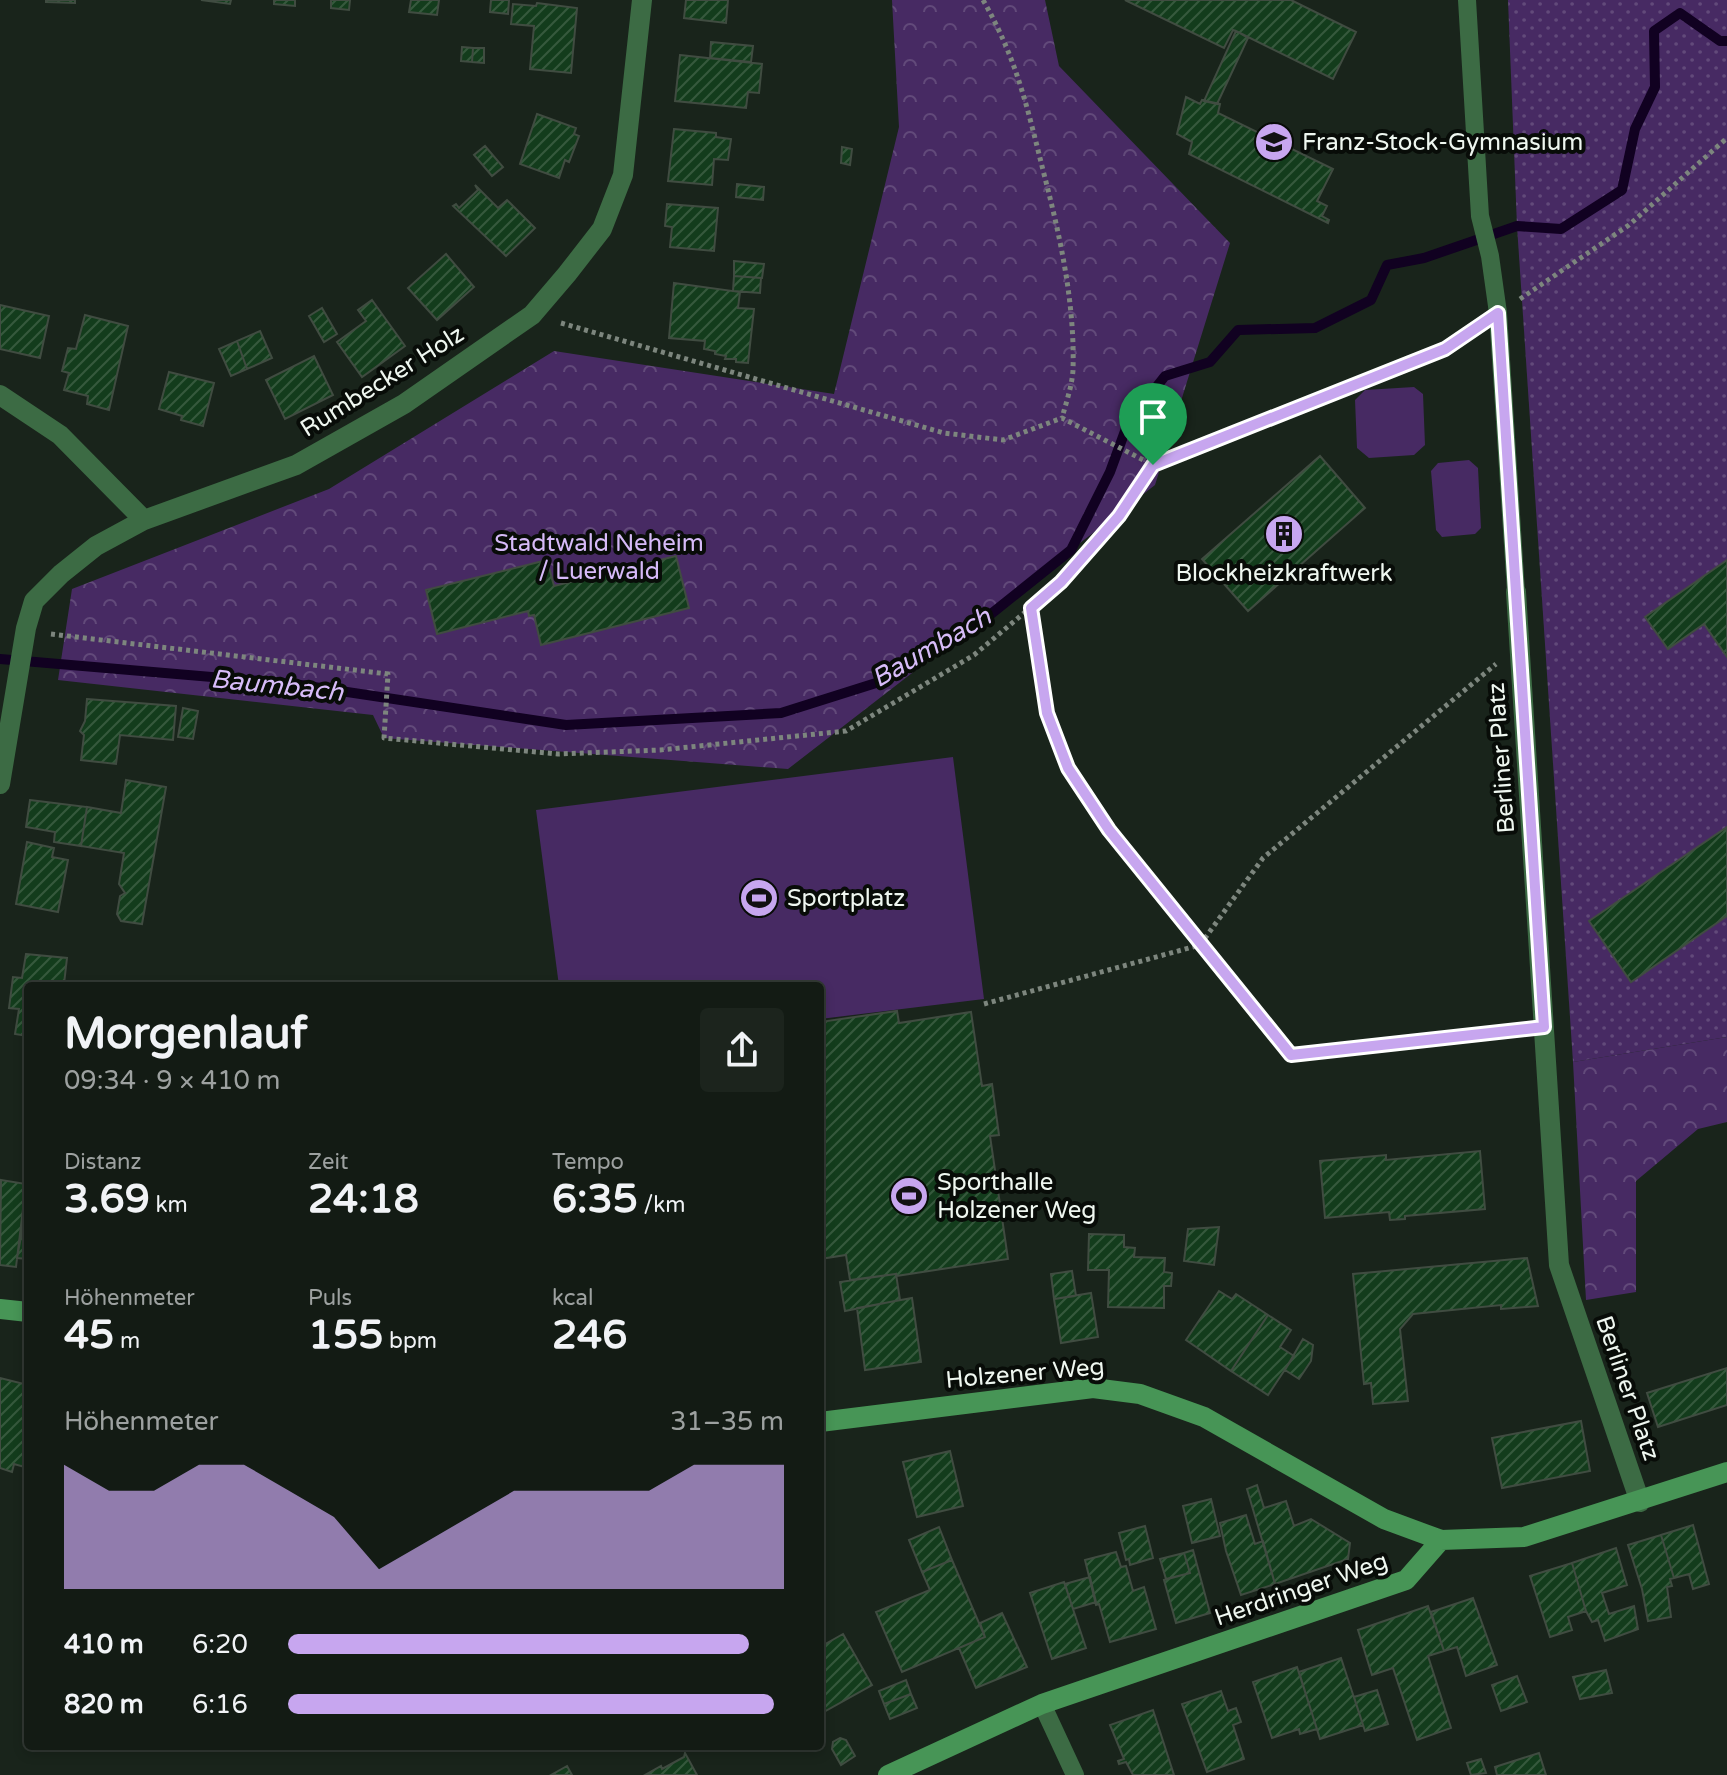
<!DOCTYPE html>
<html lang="de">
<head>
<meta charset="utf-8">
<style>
	:root { --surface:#131b14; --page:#1c241d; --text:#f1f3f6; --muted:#9da1a0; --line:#323934; --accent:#c7a6ef }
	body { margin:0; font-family:"Varela Round",sans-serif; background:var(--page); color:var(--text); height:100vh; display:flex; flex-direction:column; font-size:30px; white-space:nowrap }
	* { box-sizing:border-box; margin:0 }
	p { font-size:26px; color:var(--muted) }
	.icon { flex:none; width:44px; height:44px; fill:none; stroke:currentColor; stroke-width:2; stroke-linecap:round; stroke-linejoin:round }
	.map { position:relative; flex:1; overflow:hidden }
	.drawer { position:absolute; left:24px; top:982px; width:800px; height:768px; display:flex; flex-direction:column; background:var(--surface); border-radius:8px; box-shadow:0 4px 12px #0003,0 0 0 2px var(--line) }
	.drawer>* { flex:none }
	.pin { position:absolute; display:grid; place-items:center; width:68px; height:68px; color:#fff; margin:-82px -34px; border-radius:50% 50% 50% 0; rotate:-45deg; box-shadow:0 0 8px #0007 }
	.pin .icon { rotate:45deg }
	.round { display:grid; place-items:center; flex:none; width:84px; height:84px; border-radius:8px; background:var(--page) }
	.summary { display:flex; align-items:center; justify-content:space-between; height:136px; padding:0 40px }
	h1 { font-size:44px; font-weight:700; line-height:60px }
	.figures { display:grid; grid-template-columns:repeat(3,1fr); gap:12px; height:136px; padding:8px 40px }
	.figures div { display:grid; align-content:center }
	.figures b { font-size:40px; font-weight:700 }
	.figures small { font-size:22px; font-weight:400 }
	.figures p { font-size:22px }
	.chart { height:224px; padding:16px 40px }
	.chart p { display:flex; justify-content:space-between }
	.chart svg { width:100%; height:144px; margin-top:8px; fill:var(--accent); opacity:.7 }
	ul { padding:0 40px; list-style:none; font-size:26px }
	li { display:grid; grid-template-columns:128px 96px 1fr; align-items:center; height:60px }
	li i { height:20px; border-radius:10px; background:var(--accent) }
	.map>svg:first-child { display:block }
</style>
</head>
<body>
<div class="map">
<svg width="1727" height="1775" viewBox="0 0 1727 1775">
	<defs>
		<pattern id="grass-dots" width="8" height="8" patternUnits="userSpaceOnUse" patternTransform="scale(2)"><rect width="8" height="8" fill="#472a63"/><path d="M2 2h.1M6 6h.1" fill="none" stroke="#624a7a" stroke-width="1.8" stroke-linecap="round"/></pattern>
		<pattern id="forest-crowns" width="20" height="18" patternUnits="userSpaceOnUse" patternTransform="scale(2)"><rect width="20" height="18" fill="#472a63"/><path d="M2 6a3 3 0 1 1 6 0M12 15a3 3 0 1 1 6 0" fill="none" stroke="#624a7a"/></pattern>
		<pattern id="building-hatch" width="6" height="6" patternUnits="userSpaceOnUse" patternTransform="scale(2)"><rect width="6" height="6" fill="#133c1c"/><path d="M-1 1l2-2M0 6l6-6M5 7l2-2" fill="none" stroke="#36593d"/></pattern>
	</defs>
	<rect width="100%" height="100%" fill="#19241b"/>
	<path fill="url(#grass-dots)" d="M1508 0H1727V1037L1573 1062 1517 226Z"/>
	<path fill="url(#forest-crowns)" d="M892 0H1045L1059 66 1230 243 1155 485 788 769 384 738 373 715 58 680 72 589 329 489 554 351 834 394 899 127Z
		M1727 1037V1122L1698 1129 1636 1181V1292L1586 1300 1573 1062Z"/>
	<path fill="#472a63" d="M1414 387 1423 394 1425 445 1414 455 1369 458 1357 448 1355 400 1365 390Z
		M1469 460 1478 468 1481 528 1475 534 1442 537 1436 530 1431 471 1438 463Z
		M953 757 984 999 820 1019V986H559L536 810Z"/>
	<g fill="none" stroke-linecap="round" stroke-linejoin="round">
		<path stroke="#110121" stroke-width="10" d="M0 659 294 684 566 725 781 713 876 683 971 630 1071 550 1110 472 1128 423 1165 376 1210 362 1238 330 1315 328 1371 300 1387 265 1424 258 1517 226 1561 229 1622 190 1635 129 1655 87 1654 31 1680 13 1720 41H1727"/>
	</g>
	<path fill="url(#building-hatch)" stroke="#404c41" stroke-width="2" d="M46 0H75V3L46 2Z
		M201 0H231L230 4Z
		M274 0H295V6L274 4Z
		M331 0H350L349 10 331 8Z
		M411 0H439L437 15 409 12Z
		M491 0H509L508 14 490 12Z
		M686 0H728L726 23 684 18Z
		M1125 0H1291L1356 32 1333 79 1236 31 1233 30 1224 48Z
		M537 3 577 8 571 73 530 69 534 26 511 24 513 4 536 6Z
		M1236 31 1248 38 1217 104 1204 101Z
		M711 42 753 46 751 62 710 58Z
		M462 47 473 48 472 62 461 61Z
		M473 48H484V63L472 62Z
		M680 55 762 64 759 93 748 92 746 108 675 101Z
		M1186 97 1200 104 1202 100 1220 104 1218 113 1333 169 1317 201 1327 206 1322 216 1329 220 1328 223 1189 154 1192 142 1177 134Z
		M537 114 576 128 574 134 579 136 569 162 565 160 559 178 520 164Z
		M674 129 716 133V137L731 139 728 160 714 159 712 185 668 181Z
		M485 146 503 167 492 176 474 155Z
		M842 147 852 149 850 165 841 163Z
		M737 184 764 187 763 200 736 197Z
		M475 185 498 208 507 200 535 228 506 256 453 206 456 204 459 208 478 190Z
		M667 204 718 208 714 251 670 247 672 227 665 226Z
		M446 254 474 287 437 320 408 288Z
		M734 261 764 264 762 278 734 276Z
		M734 276 761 278 760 293 733 291Z
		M674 283 740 292 738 308 754 309 748 363 736 362V359H725L726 356 715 354V351L704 349 705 341 669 338Z
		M372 300 405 346 362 377 337 342 366 321 358 310Z
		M0 305 49 316 40 358 0 349Z
		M322 308 337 334 324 342 309 316Z
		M85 315 128 326 109 410 87 404 88 396 64 390 69 373 62 371 68 348 76 349Z
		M260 331 272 358 247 369 237 341Z
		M237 341 247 369 231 376 219 349Z
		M314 356 333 395 285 419 266 380Z
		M169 372 214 383 203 426 181 420 182 416 159 409Z
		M1320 456 1365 508 1248 611 1202 559Z
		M676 556 689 608 541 645 534 615 529 616 528 611 437 634 426 590 547 560 554 586Z
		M1727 560V657L1704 624 1668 649 1645 617Z
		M87 699 176 706 173 740 120 735 116 764 81 760 84 735 80 731 85 721Z
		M183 708 198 711 193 739 178 737Z
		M126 780 166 787 142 924 121 921 117 914 120 896 125 893 119 884 124 853 81 846 87 807 121 813Z
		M30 800 87 807 81 846 54 842 55 832 26 827Z
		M1727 827V916L1631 982 1589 921Z
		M27 842 54 848 52 857 68 860 58 912 16 904Z
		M26 954 67 958 64 984 83 986H28V1036L15 1034 19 1009 9 1008 13 977 22 978Z
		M897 1011 899 1023 971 1012 982 1086 992 1084 999 1135 990 1136 1008 1259 896 1276V1274L850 1280 846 1255 820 1259V1022Z
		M1480 1151 1485 1209 1405 1216V1219L1390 1220 1389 1212 1325 1218 1320 1161 1386 1155V1160Z
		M1 1180 26 1184 16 1267 0 1265Z
		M23 1226 28 1227V1259L17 1258Z
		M1219 1227 1214 1265 1184 1261 1188 1229Z
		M1089 1234 1124 1235V1247L1135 1248 1134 1257 1165 1258 1164 1272 1172 1273 1171 1286H1164V1308L1108 1307 1109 1270H1088Z
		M1527 1258 1538 1306 1501 1309V1305L1413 1314 1400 1329 1408 1401 1373 1404 1371 1383 1364 1384 1353 1274Z
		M1072 1271 1076 1296 1054 1299 1051 1274Z
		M896 1274 900 1300 845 1311 840 1282Z
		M1219 1291 1232 1299 1236 1294 1268 1315 1231 1371 1186 1340Z
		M1091 1293 1098 1337 1061 1343 1054 1299Z
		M912 1298 921 1362 865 1370 857 1308Z
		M1268 1315 1291 1330 1280 1347 1294 1356 1268 1395 1231 1371Z
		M1303 1339 1313 1345 1311 1361 1299 1379 1285 1370Z
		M1727 1368V1405L1658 1427 1647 1393Z
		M0 1378 28 1385V1468L14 1464 12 1472 0 1468Z
		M1581 1421 1590 1471 1502 1488 1492 1438Z
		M950 1451 963 1506 917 1517 903 1462Z
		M1257 1485 1264 1508 1286 1501 1294 1526 1311 1519 1350 1543 1348 1559 1275 1584 1247 1489Z
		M1211 1499 1220 1536 1192 1543 1183 1506Z
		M1246 1515 1255 1544 1263 1541 1275 1584 1241 1595 1226 1551 1220 1523Z
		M1693 1525 1709 1584 1693 1589 1689 1574 1674 1578 1661 1535Z
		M1145 1526 1153 1558 1130 1565 1129 1559 1126 1560 1119 1533Z
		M939 1527 952 1560 922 1572 909 1540Z
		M1661 1535 1674 1578 1670 1579 1672 1586 1667 1587 1671 1617 1648 1621 1642 1589 1628 1545Z
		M1616 1548 1627 1585 1602 1593 1609 1614 1634 1606 1638 1629 1605 1641 1598 1620 1592 1622 1586 1611 1572 1563Z
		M1193 1550 1210 1613 1176 1623 1164 1580 1190 1573 1184 1553Z
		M1116 1552 1121 1567 1126 1566 1133 1591 1144 1587 1156 1629 1110 1642 1099 1604 1096 1605 1085 1560Z
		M1184 1553 1190 1573 1166 1579 1160 1559Z
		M952 1560 985 1637 902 1672 876 1612 930 1590 922 1572Z
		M1572 1563 1586 1611 1568 1617 1572 1630 1550 1637 1530 1576Z
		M1090 1577 1096 1602 1073 1609 1065 1584Z
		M1064 1582 1086 1648 1052 1659 1030 1593Z
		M1473 1598 1497 1665 1466 1676 1457 1647 1444 1651 1431 1612Z
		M1428 1606 1444 1651 1428 1656 1451 1728 1417 1740 1393 1668 1372 1675 1358 1630Z
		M1002 1613 1027 1667 976 1688 959 1648 985 1637 980 1623Z
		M843 1634 872 1685 820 1714V1647Z
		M1341 1658 1363 1725 1320 1739 1299 1672Z
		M1297 1667 1317 1729 1300 1734 1299 1729 1272 1738 1253 1682Z
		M1606 1670 1612 1693 1580 1699 1573 1677Z
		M1517 1676 1527 1702 1501 1711 1492 1685Z
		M906 1680 911 1694 884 1704 879 1691Z
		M1377 1690 1388 1724 1365 1731 1354 1697Z
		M1221 1691 1228 1711 1236 1708 1241 1722 1233 1725 1244 1759 1207 1772 1182 1704Z
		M911 1694 917 1708 890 1719 884 1704Z
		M1153 1710 1174 1775H1133L1126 1762 1119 1764 1118 1761 1124 1759 1110 1725Z
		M840 1738 846 1740 855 1756 841 1765 832 1749 833 1742Z
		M685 1753 697 1775H645L661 1766 662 1769 684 1757Z
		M1539 1753 1546 1775H1497L1495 1767Z
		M1481 1759 1486 1773 1471 1775 1467 1763Z
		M567 1766 572 1775H551Z"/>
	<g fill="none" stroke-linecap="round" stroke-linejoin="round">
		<path stroke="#7d867e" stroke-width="5" stroke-dasharray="4 4" stroke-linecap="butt" d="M983 0C1018 61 1028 111 1045 178 1061 240 1075 306 1073 370 1072 386 1066 403 1062 418
			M1520 299 1629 225 1727 138
			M561 323 944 433 1003 440 1062 418 1153 465
			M1031 608 1047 713 1068 768 1109 830 1291 1055 1519 1029
			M51 634 388 674 384 738 558 754 660 750 846 731 974 655 1061 582 1119 516 1153 465 1445 349 1475 329
			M984 1004 1200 945 1263 858 1496 664"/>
		<path stroke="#3c6b44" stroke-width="18" d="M1467 0 1480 216 1490 256 1498 313 1516 592
			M1042 1704 1075 1775"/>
		<path stroke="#3c6b44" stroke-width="20" d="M0 395 60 435 144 520
			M1516 592 1559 1265 1640 1502
			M0 784 26 628 34 601 61 574 96 546 144 520 296 465 404 404 532 315 567 274 602 229 623 175 642 0"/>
		<path stroke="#479556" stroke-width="20" d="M0 1309 28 1312
			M820 1422 1093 1388 1140 1394 1204 1417 1384 1519 1441 1540 1524 1537 1727 1472
			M888 1775 1042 1704 1406 1580 1441 1540"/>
	</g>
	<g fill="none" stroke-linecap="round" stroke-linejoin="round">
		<defs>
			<path id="route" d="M1498 313 1544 1027 1291 1055 1109 830 1068 768 1047 713 1031 608 1061 582 1119 516 1153 465 1445 349Z"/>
		</defs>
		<use href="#route" stroke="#fff" stroke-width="16"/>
		<use href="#route" stroke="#c7a6ef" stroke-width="10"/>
	</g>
	<defs>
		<symbol id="school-disc" viewBox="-11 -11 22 22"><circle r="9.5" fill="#c7a6ef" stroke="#080c08"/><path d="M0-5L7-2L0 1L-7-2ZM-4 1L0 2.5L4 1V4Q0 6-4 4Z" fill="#111"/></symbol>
		<symbol id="building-disc" viewBox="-11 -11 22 22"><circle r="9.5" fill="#c7a6ef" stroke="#080c08"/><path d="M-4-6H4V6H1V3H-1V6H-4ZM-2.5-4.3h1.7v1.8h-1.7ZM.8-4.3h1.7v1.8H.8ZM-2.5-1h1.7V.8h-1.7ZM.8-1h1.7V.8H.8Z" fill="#111"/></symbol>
		<symbol id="stadium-disc" viewBox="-11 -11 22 22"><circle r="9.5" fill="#c7a6ef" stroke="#080c08"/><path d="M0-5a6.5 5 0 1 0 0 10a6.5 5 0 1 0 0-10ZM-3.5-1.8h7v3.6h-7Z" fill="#111"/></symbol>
	</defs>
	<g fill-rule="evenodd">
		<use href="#school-disc" x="1252" y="120" width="44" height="44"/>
		<use href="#building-disc" x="1262" y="512" width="44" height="44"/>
		<use href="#stadium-disc" x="737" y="876" width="44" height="44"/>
		<use href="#stadium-disc" x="887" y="1174" width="44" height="44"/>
	</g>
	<g text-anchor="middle" stroke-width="8" stroke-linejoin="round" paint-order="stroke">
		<g font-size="24" fill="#eff7f0" stroke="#080c08" text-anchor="start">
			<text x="1302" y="150">Franz-Stock-Gymnasium</text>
			<text x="1284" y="581" text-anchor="middle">Blockheizkraftwerk</text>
			<text x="787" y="906">Sportplatz</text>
			<text x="937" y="1190">Sporthalle<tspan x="937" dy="28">Holzener Weg</tspan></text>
		</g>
		<g font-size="24" fill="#eff7f0" stroke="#080c08">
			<text transform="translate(382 381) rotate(-32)" y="8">Rumbecker Holz</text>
			<text transform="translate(1501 758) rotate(-94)" y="8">Berliner Platz</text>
			<text transform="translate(1025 1373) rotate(-5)" y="8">Holzener Weg</text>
			<text transform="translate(1628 1388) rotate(71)" y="8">Berliner Platz</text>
			<text transform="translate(1301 1589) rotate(-19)" y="8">Herdringer Weg</text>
		</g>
		<g font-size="24" fill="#d6baf8" stroke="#080c08">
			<text x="599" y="551">Stadtwald Neheim<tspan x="599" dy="28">/ Luerwald</tspan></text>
		</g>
		<g font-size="26" font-style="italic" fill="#d7bcf9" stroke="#080c08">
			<text transform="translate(931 647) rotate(-30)" y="9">Baumbach</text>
			<text transform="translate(277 685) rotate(6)" y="9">Baumbach</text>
		</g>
	</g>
</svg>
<div class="pin" style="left:1153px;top:465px;background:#1e9e55"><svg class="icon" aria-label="arrive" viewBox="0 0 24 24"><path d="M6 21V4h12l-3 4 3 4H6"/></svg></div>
<section class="drawer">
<div class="summary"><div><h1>Morgenlauf</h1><p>09:34 · 9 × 410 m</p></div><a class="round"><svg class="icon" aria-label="share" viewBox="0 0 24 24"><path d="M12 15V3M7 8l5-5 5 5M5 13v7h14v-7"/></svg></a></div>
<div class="figures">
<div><p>Distanz</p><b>3.69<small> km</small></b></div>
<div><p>Zeit</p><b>24:18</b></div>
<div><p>Tempo</p><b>6:35<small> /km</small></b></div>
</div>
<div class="figures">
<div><p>Höhenmeter</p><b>45<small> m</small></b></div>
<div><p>Puls</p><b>155<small> bpm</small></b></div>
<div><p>kcal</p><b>246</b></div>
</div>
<div class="chart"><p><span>Höhenmeter</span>31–35 m</p>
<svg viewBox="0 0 160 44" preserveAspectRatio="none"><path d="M0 44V6L10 14L20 14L30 6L40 6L50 14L60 22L70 38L80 30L90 22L100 14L110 14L120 14L130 14L140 6L150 6L160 6V44z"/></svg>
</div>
<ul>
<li><b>410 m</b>6:20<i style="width:93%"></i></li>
<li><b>820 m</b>6:16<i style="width:98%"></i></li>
</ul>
</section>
</div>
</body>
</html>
